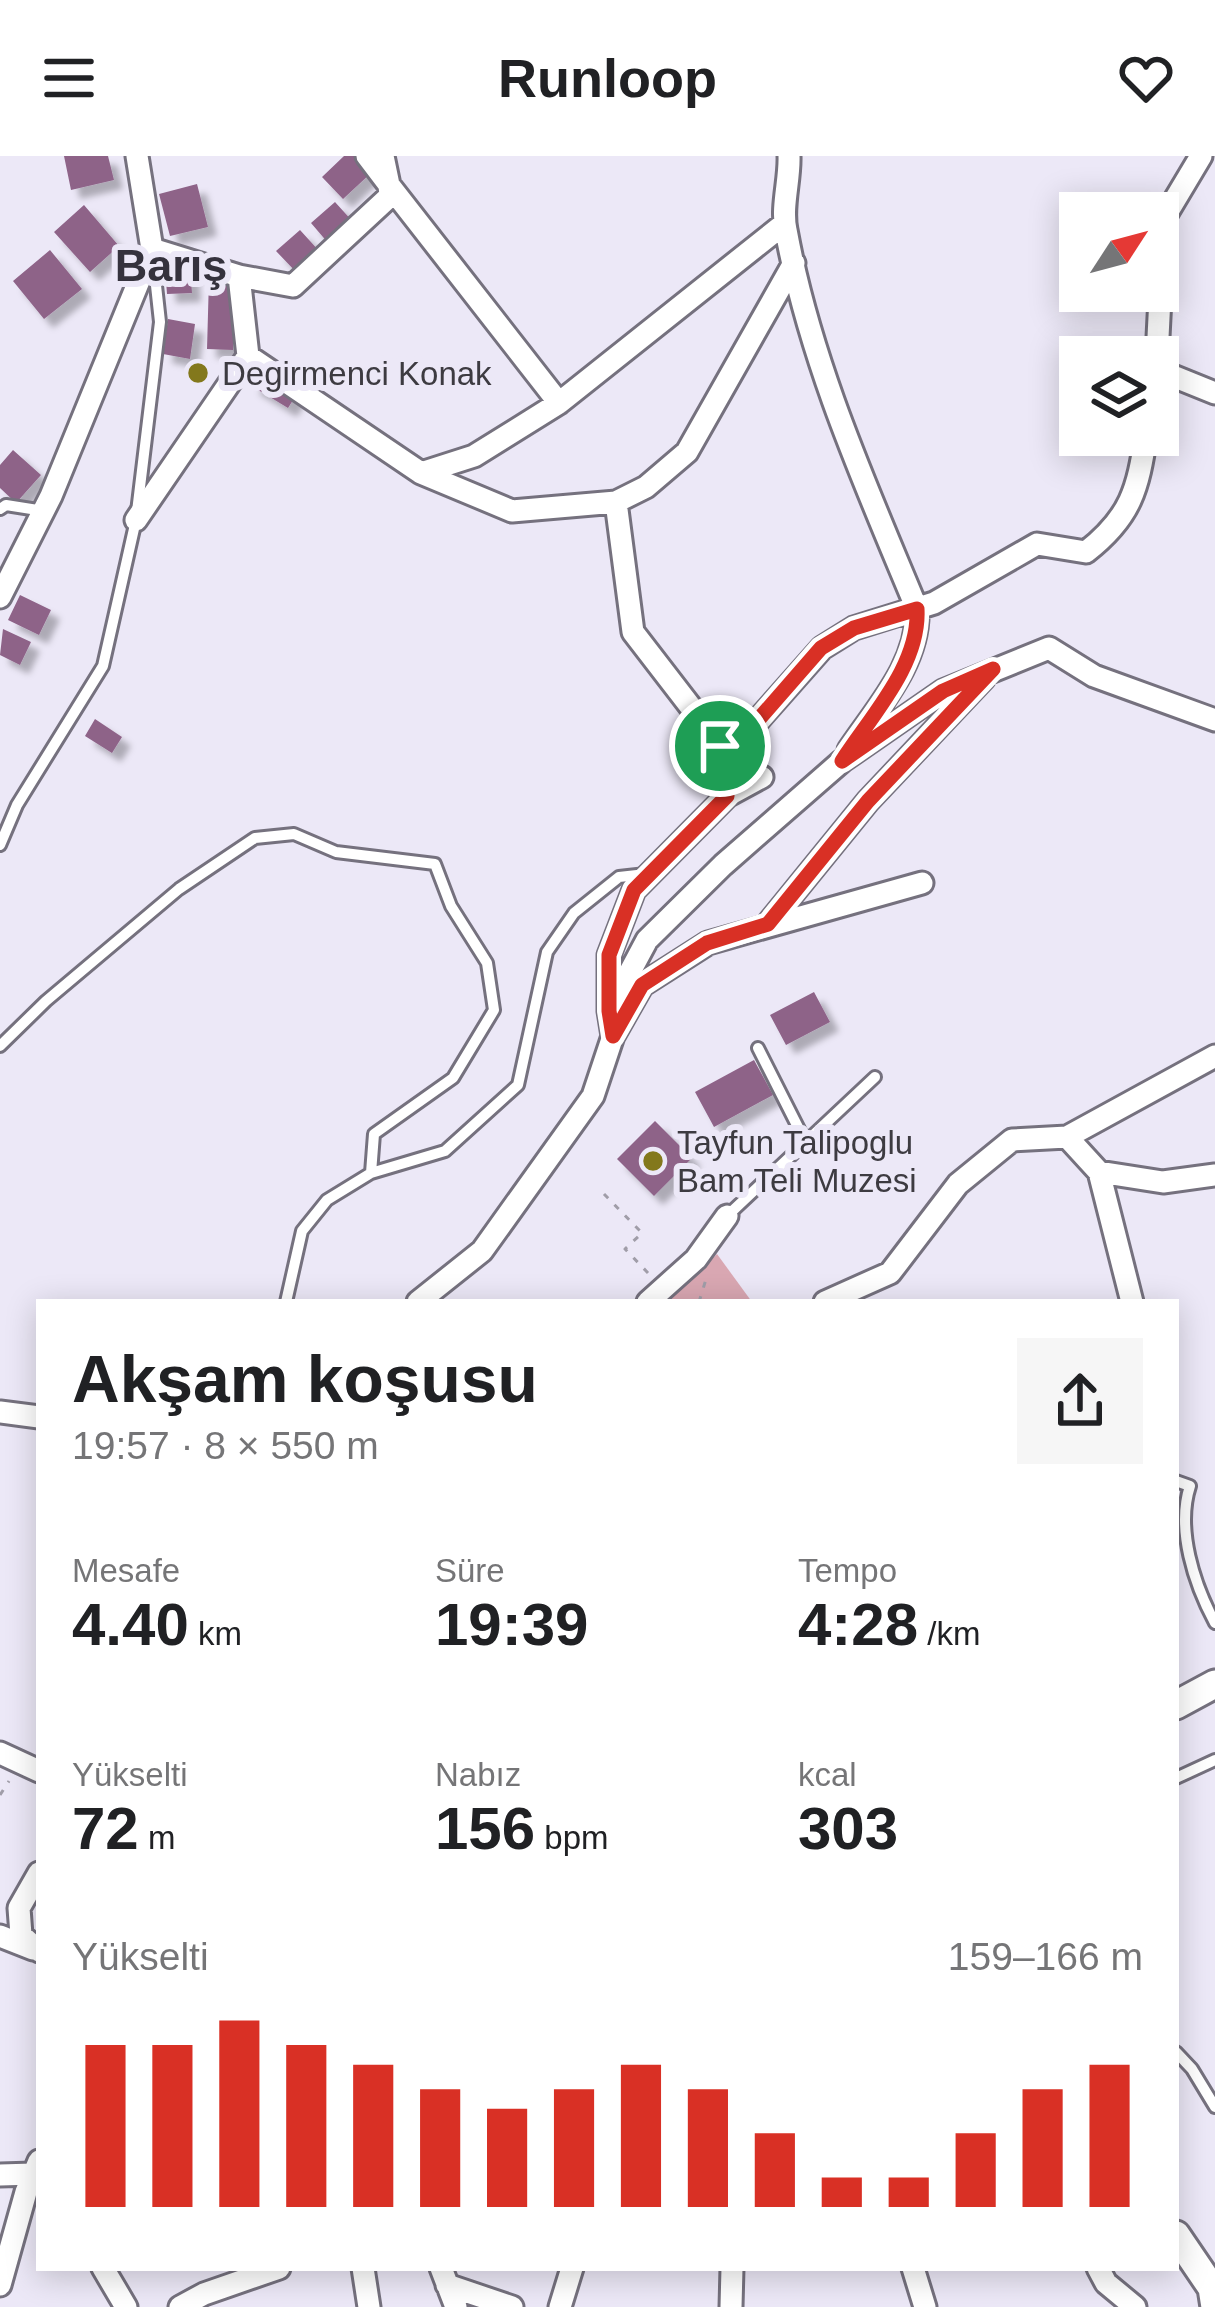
<!DOCTYPE html>
<html lang="tr">
<head>
<meta charset="utf-8">
<style>
	:root { --surface:#fff; --page:#f6f6f6; --text:#202124; --muted:#757577; --accent:#d93025 }
	body { margin:0; font-family:Arial,sans-serif; background:var(--page); color:var(--text); height:100vh; display:flex; flex-direction:column; font-size:45px; white-space:nowrap }
	* { box-sizing:border-box; margin:0 }
	p { font-size:39px; color:var(--muted) }
	.icon { flex:none; width:66px; height:66px; fill:none; stroke:currentColor; stroke-width:2; stroke-linecap:round; stroke-linejoin:round }
	.map { position:relative; flex:1; overflow:hidden }
	.sheet { position:absolute; left:36px; top:1143px; width:1143px; height:972px; display:flex; flex-direction:column; background:var(--surface); border-radius:0px; box-shadow:0 6px 30px #0003 }
	.sheet>* { flex:none }
	.needle { width:78px; rotate:54deg }
	.controls { position:absolute; left:1059px; top:36px; display:grid; gap:24px }
	.controls a { display:grid; place-items:center; width:120px; height:120px; border-radius:0px; background:var(--surface); box-shadow:0 6px 30px #0003; font-size:60px }
	.pin { position:absolute; display:grid; place-items:center; width:102px; height:102px; color:#fff; margin:-51px; border:6px solid #fff; border-radius:50%; box-shadow:0 3px 12px #0007 }
	.round { display:grid; place-items:center; flex:none; width:126px; height:126px; border-radius:0px; background:var(--page) }
	.overview { display:flex; align-items:center; justify-content:space-between; height:204px; padding:0 36px }
	h1 { font-size:66px; font-weight:800; line-height:90px }
	.metrics { display:grid; grid-template-columns:repeat(3,1fr); gap:18px; height:204px; padding:12px 36px }
	.metrics div { display:grid; align-content:center }
	.metrics b { font-size:60px; font-weight:800 }
	.metrics small { font-size:33px; font-weight:400 }
	.metrics p { font-size:33px }
	.chart { height:336px; padding:24px 36px }
	.chart p { display:flex; justify-content:space-between }
	.chart svg { width:100%; height:216px; margin-top:12px; stroke:var(--accent); stroke-width:6 }
	header { display:flex; justify-content:space-between; align-items:center; height:156px; padding:0 36px; background:var(--surface); font-size:54px; font-weight:800 }
	.map>svg:first-child { display:block }
</style>
</head>
<body>
<header><svg class="icon" aria-label="menu" viewBox="0 0 24 24"><path d="M4 6h16M4 12h16M4 18h16"/></svg>Runloop<svg class="icon" aria-label="heart" viewBox="0 0 24 24"><path d="M12 20l-8-8c-3-5 5-10 8-4 3-6 11-1 8 4z"/></svg></header>
<div class="map">
<svg width="1215" height="2151" viewBox="0 0 1215 2151">
	<defs>
		<filter id="shadow"><feDropShadow dx="9" dy="9" stdDeviation="3" flood-color="#0004"/></filter>
	</defs>
	<rect width="100%" height="100%" fill="#ece8f7"/>
	<path fill="#d9a7b2" d="M717 1098 752 1146H667Z"/>
	<path fill="#8e6388" filter="url(#shadow)" d="M64 0H108L114 24 71 34Z
		M344 0H355L371 17 343 43 322 21Z
		M197 28 208 71 170 80 159 38Z
		M335 46 354 67 329 88 311 67Z
		M84 49 119 90 90 116 54 76Z
		M300 74 320 96 297 117 276 95Z
		M50 94 82 133 44 163 13 125Z
		M190 110 192 137 167 138 165 112Z
		M209 122H235L233 194 207 193Z
		M168 163 195 168 190 203 163 198Z
		M262 209 300 233 288 252 250 229Z
		M13 294 41 319 16 347 0 332V309Z
		M20 439 51 454 39 479 8 464Z
		M3 473 31 486 20 509 0 499Z
		M95 563 122 581 112 597 85 580Z
		M814 836 830 866 786 889 770 859Z
		M754 904 773 939 714 971 695 936Z
		M655 965 692 1002 654 1040 617 1003Z"/>
	<g fill="none" stroke-linecap="round" stroke-linejoin="round">
		<defs>
			<path id="service" d="M0 353 6 349 44 355
				M0 689 17 649 103 510 136 364 160 166 153 102
				M0 890 46 845 179 733 255 682 294 678 336 696 435 708 451 750 487 807 494 854 453 922 374 978 371 1017
				M758 892 806 987
				M727 1060 875 921
				M286 1146 302 1075 327 1044 371 1017 445 995 518 929 547 796 574 757 619 721 646 718
				M1176 1325 1190 1330C1176 1373 1194 1428 1215 1467
				M1176 1622 1215 1604
				M1176 1896 1192 1913 1215 1951"/>
			<path id="minor" d="M383 0 389 29 559 247 474 300 421 317 512 355 616 346 633 476 720 589 727 640
				M789 0C790 24 781 51 786 74 810 206 866 330 917 453 920 506 877 552 849 594
				M152 93 239 120
				M248 200 421 317
				M1157 201 1164 62 1201 0
				M1158 214 1215 237
				M559 247 784 68
				M616 346 646 331 687 296 794 107
				M136 364 248 200 239 120 293 130 390 40 389 29 367 0
				M0 441 51 340 152 93 137 0
				M720 589 752 571 822 492 854 472 934 447 1037 388 1086 396C1131 361 1138 333 1146 279
				M768 768 868 645 984 522
				M609 855 647 784 723 709 842 605 943 535 1049 492 1094 520 1215 564
				M613 880 642 829 708 787 922 727
				M1067 981 1215 900
				M1099 1016 1132 1146
				M418 1146 482 1095 593 940 613 880 609 855V799L634 734 727 640 762 621
				M648 1146 696 1103 727 1060
				M825 1146 890 1117 958 1028 1012 984 1067 981 1099 1016 1163 1026 1215 1019
				M0 1256 39 1261
				M0 1597 39 1615
				M39 1717 19 1752 21 1779 39 1795
				M0 1780 33 1793
				M0 2019 33 2018
				M103 2112 126 2151
				M363 2112 369 2151
				M441 2112 456 2151
				M913 2112 925 2151
				M1098 2112 1106 2127 1135 2151
				M0 2129 26 2036 39 2005
				M447 2129 512 2151
				M180 2151 204 2138 279 2112
				M560 2151 572 2112
				M731 2151 732 2112"/>
			<path id="secondary" d="M1176 1549 1215 1528
				M1176 2079 1212 2132 1215 2151"/>
		</defs>
		<use href="#service" stroke="#75717e" stroke-width="16"/>
		<use href="#minor" stroke="#75717e" stroke-width="27"/>
		<use href="#secondary" stroke="#75717e" stroke-width="33"/>
		<path stroke="#a09da8" stroke-width="3" stroke-dasharray="6 9" stroke-linecap="butt" d="M604 1038 642 1077 625 1093 649 1118
			M699 1146 707 1120
			M0 1639 9 1625"/>
		<use href="#service" stroke="#fff" stroke-width="10"/>
		<use href="#minor" stroke="#fff" stroke-width="21"/>
		<use href="#secondary" stroke="#fff" stroke-width="27"/>
	</g>
	<g fill="none" stroke-linecap="round" stroke-linejoin="round">
		<defs>
			<path id="route" d="M917 453C920 509 871 560 842 605L943 535 993 513 868 645 768 768 707 787 642 829 613 880 609 855V799L634 734 727 640 720 590 752 571 821 492 854 472Z"/>
		</defs>
		<use href="#route" stroke="#fff" stroke-width="24"/>
		<use href="#route" stroke="#d93025" stroke-width="15"/>
	</g>
	<g fill="#83781c" stroke="#ece8f7" stroke-width="4.5">
		<circle cx="198" cy="217" r="12"/>
		<circle cx="653" cy="1005" r="12"/>
	</g>
	<g text-anchor="middle" stroke-width="12" stroke-linejoin="round" paint-order="stroke">
		<g font-size="33" fill="#3d3b41" stroke="#ece8f7" text-anchor="start">
			<text x="222" y="229">Degirmenci Konak</text>
			<text x="677" y="998">Tayfun Talipoglu<tspan x="677" dy="38">Bam Teli Muzesi</tspan></text>
		</g>
		<g font-size="45" font-weight="bold" fill="#35323d" stroke="#ece8f7">
			<text x="171" y="125">Barış</text>
		</g>
	</g>
</svg>
<div class="controls">
<a><svg class="needle" viewBox="-14 -14 28 28"><path d="M0-13l5 13h-10z" fill="#e53935"/><path d="M0 13l5-13h-10z" fill="#757577"/></svg></a>
<a><svg class="icon" aria-label="layers" viewBox="0 0 24 24"><path d="M12 4l9 5-9 5-9-5zM3 14l9 5 9-5"/></svg></a>
</div>
<div class="pin" style="left:720px;top:590px;background:#1e9e55"><svg class="icon" aria-label="arrive" viewBox="0 0 24 24"><path d="M6 21V4h12l-3 4 3 4H6"/></svg></div>
<section class="sheet">
<div class="overview"><div><h1>Akşam koşusu</h1><p>19:57 · 8 × 550 m</p></div><a class="round"><svg class="icon" aria-label="share" viewBox="0 0 24 24"><path d="M12 15V3M7 8l5-5 5 5M5 13v7h14v-7"/></svg></a></div>
<div class="metrics">
<div><p>Mesafe</p><b>4.40<small> km</small></b></div>
<div><p>Süre</p><b>19:39</b></div>
<div><p>Tempo</p><b>4:28<small> /km</small></b></div>
</div>
<div class="metrics">
<div><p>Yükselti</p><b>72<small> m</small></b></div>
<div><p>Nabız</p><b>156<small> bpm</small></b></div>
<div><p>kcal</p><b>303</b></div>
</div>
<div class="chart"><p><span>Yükselti</span>159–166 m</p>
<svg viewBox="0 0 160 44" preserveAspectRatio="none"><path d="M5 44V11M15 44V11M25 44V6M35 44V11M45 44V15M55 44V20M65 44V24M75 44V20M85 44V15M95 44V20M105 44V29M115 44V38M125 44V38M135 44V29M145 44V20M155 44V15"/></svg>
</div>
</section>
</div>
</body>
</html>
